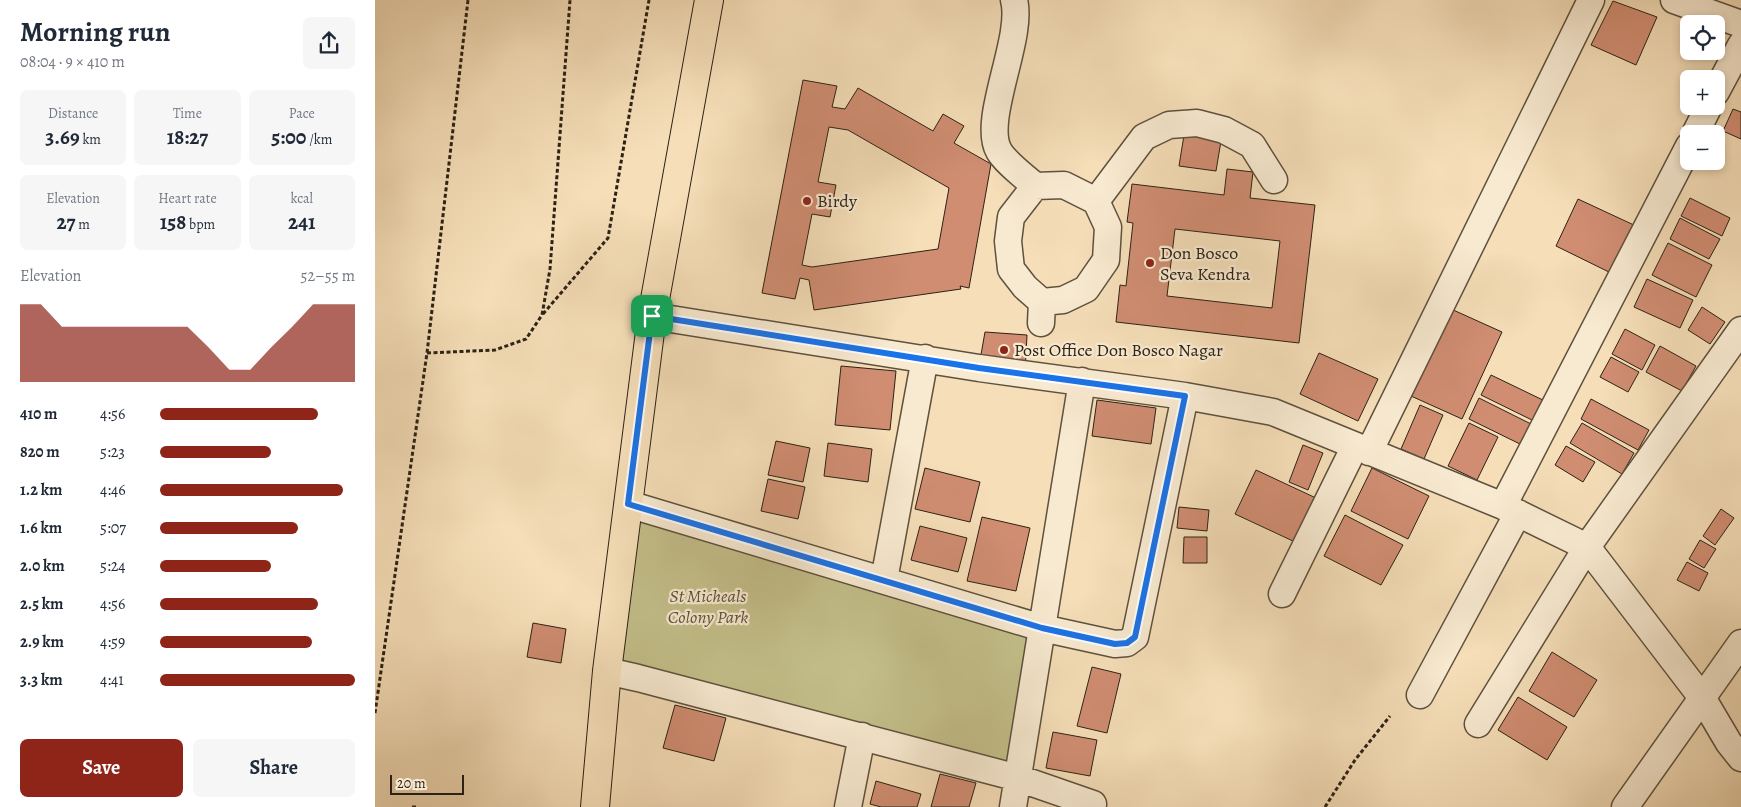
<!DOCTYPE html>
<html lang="en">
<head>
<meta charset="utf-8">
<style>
	:root { --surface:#fff; --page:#f6f6f7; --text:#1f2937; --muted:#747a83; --accent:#8f2418 }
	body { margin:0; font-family:Alegreya,serif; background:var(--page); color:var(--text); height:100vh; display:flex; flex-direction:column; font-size:19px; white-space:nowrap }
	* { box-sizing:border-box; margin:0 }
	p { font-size:16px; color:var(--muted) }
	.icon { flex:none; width:28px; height:28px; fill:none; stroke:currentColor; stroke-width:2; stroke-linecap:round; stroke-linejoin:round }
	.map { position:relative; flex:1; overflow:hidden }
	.sheet { display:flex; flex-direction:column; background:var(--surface); width:375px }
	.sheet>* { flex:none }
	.fabs { position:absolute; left:1305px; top:15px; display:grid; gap:10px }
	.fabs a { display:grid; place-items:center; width:45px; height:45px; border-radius:8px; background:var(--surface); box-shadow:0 2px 8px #0003; font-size:25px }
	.scale { position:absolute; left:15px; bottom:12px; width:74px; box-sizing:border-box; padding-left:5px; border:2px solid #2c2216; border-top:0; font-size:14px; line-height:18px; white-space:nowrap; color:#2c2216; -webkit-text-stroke:4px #f8ead1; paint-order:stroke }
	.pin { position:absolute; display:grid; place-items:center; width:42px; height:42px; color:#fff; margin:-21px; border-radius:10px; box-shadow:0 2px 8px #0006 }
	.round { display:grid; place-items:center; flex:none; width:52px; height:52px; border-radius:8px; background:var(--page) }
	.overview { display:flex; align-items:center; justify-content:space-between; height:85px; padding:0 20px }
	h1 { font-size:28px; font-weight:700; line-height:38px }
	.metrics { display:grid; grid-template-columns:repeat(3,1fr); gap:8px; height:85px; padding:5px 20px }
	.metrics div { display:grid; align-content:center; border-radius:8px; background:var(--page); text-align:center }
	.metrics b { font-size:21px; font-weight:700 }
	.metrics small { font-size:14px; font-weight:400 }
	.metrics p { font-size:14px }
	.chart { height:140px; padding:10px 20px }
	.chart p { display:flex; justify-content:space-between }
	.chart svg { width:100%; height:90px; margin-top:5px; fill:var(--accent); opacity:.7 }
	.action { display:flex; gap:10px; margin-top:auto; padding:10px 20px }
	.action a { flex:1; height:58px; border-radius:8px; background:var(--accent); color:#fff; font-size:20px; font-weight:700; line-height:58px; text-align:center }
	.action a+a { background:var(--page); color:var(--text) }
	ul { padding:0 20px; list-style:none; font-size:16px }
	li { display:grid; grid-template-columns:80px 60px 1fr; align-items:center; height:38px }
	li i { height:12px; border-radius:6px; background:var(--accent) }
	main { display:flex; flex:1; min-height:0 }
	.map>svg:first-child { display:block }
</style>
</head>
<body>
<main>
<section class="sheet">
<div class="overview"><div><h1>Morning run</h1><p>08:04 · 9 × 410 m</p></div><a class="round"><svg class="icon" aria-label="share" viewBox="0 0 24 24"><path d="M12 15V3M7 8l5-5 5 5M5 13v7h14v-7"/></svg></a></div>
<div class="metrics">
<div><p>Distance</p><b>3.69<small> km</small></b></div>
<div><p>Time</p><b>18:27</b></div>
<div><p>Pace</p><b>5:00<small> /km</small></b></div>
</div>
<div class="metrics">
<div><p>Elevation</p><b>27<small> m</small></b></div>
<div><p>Heart rate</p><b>158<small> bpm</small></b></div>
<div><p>kcal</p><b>241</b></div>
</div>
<div class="chart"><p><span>Elevation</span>52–55 m</p>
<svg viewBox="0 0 160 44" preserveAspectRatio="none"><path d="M0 44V6L10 6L20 17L30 17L40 17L50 17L60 17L70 17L80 17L90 27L100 38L110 38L120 27L130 17L140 6L150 6L160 6V44z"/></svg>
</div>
<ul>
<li><b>410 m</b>4:56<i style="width:81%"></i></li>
<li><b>820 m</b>5:23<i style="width:57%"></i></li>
<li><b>1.2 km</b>4:46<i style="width:94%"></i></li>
<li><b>1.6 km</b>5:07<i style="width:71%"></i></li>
<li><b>2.0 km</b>5:24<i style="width:57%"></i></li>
<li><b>2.5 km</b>4:56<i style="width:81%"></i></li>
<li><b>2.9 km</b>4:59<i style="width:78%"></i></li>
<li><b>3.3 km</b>4:41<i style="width:100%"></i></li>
</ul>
<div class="action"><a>Save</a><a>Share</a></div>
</section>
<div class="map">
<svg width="1366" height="807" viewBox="0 0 1366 807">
	<rect width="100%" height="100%" fill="#f5deb8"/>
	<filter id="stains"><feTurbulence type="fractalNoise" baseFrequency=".004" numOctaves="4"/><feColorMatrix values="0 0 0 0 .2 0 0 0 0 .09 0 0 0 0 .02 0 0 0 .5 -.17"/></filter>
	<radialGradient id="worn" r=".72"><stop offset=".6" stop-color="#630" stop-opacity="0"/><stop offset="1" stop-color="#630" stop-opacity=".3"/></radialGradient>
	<path fill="#c3bf8a" stroke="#787050" d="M268 502 676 627 653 777 240 668Z"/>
	<path fill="#d08d72" stroke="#2c2216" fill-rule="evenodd" d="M1238 1 1282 17 1261 65 1216 45Z
		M428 80 462 86 457 107 470 109 483 88 558 131 568 114 589 126 579 143 616 164 594 288 585 286 586 289 439 310 434 280 425 278 420 299 387 293ZM454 127 473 130 574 188 563 249 437 267 427 265 437 214 455 217 461 185 443 182Z
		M1358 109 1366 112V139L1348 131Z
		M809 135 846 141 841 171 804 166Z
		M852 169 878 172 875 198 940 205 924 343 741 322 745 285 751 286 758 223 752 222 757 184 849 195ZM800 229 905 241 897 308 792 296Z
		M1315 198 1355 218 1347 236 1306 216Z
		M1203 199 1261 226 1238 274 1181 246Z
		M1305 218 1345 239 1334 259 1295 239Z
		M1293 243 1337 265 1321 297 1277 275Z
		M1272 279 1318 300 1305 328 1259 307Z
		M1327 307 1350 322 1335 344 1313 330Z
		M1076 309 1127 332 1087 419 1036 396Z
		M1250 329 1280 345 1267 370 1237 354Z
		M610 332 652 335 650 373 604 366Z
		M1285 346 1321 366 1307 391 1271 372Z
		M944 353 1003 379 983 421 925 394Z
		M1236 357 1264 372 1253 392 1225 377Z
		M466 366 521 371 515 430 460 425Z
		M1116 375 1172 402 1161 422 1106 395Z
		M1104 398 1158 425 1147 445 1094 419Z
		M1216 399 1274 430 1263 450 1206 419Z
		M722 400 781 408 776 444 717 436Z
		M1045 405 1068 415 1049 459 1026 449Z
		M1094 423 1123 437 1102 480 1073 466Z
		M1207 423 1259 453 1247 474 1195 443Z
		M401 441 435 448 428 482 393 475Z
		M453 443 497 449 493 482 449 476Z
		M928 445 948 453 933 490 914 482Z
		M1191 446 1220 462 1208 482 1180 465Z
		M550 468 605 482 595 522 540 509Z
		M997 468 1054 496 1033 539 976 511Z
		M881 470 941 498 920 542 860 514Z
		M393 479 430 487 423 519 386 511Z
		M804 507 834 510 832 531 802 528Z
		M1346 509 1359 518 1340 545 1328 536Z
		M970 515 1028 545 1006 585 949 556Z
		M607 517 655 528 641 591 592 581Z
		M545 526 592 538 583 572 536 560Z
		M809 537H832V563H808Z
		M1325 540 1341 549 1329 568 1314 559Z
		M1312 562 1333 573 1324 591 1302 580Z
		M158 623 191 629 186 663 152 657Z
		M1177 652 1222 680 1199 717 1154 691Z
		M717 667 746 674 732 733 702 726Z
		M1143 697 1192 727 1172 760 1123 730Z
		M300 705 351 718 339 761 288 748Z
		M678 732 722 740 715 776 671 768Z
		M565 774 601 783 594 807H556Z
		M501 781 546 794 542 807H506L495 804Z"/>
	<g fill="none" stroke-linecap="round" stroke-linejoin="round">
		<defs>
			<path id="minor" d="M639 0C649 38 606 120 624 151 630 162 650 177 660 186L689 185 721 201 733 227 731 260 711 289 688 300 667 302 666 323
				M1299 0 1366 24
				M1341 92 1366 45
				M1320 134 1334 106
				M660 186 636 217 633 241 636 269 650 287 667 302
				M721 201 769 137 794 125 822 123 849 130 877 145 899 180
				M277 316 604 368 810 396 898 412 1128 506 1212 547 1328 699 1354 743 1366 758
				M994 452 1216 0
				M253 504 667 628 740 644 752 643 760 637 810 396
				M1128 506 1314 146
				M509 580 550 358
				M907 594 980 446
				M232 671 263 678 643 778 718 804
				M1045 695 1143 513
				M1103 724 1212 547 1366 330
				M473 807 487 736
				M638 807 707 381
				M1250 807 1366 643"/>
			<path id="major" d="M220 807 232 671 277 316 334 0"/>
		</defs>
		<use href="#minor" stroke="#5e513e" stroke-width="29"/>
		<use href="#major" stroke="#2c2216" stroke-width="30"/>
		<path stroke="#2c2216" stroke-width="3" stroke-dasharray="4 2.5" stroke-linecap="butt" d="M168 314 233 238 274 0
			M52 353 120 350 151 339 167 315 175 269 195 0
			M0 713 52 353 93 0
			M37 807H42
			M950 807 980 760 1015 716"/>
		<use href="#minor" stroke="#f8ead1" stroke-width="26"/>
		<use href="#major" stroke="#f5deb8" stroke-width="28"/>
	</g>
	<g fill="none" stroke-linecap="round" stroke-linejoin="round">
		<defs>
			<path id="route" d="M277 316 604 368 810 396 760 637 752 643 740 644 667 628 253 504Z"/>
		</defs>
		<use href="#route" stroke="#fff" stroke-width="10"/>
		<use href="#route" stroke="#1a73e8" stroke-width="6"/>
	</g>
	<g fill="#8f2418" stroke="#f8ead1" stroke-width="2">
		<circle cx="432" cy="201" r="5"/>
		<circle cx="775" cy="263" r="5"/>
		<circle cx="629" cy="350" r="5"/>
	</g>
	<g text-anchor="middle" stroke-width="4.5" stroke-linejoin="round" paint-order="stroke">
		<g font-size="18" fill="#2c2216" stroke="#f8ead1" text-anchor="start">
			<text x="442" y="207">Birdy</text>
			<text x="785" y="259">Don Bosco<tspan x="785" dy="21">Seva Kendra</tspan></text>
			<text x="639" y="356">Post Office Don Bosco Nagar</text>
		</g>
		<g font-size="18" font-style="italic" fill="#595139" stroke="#f8ead1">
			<text x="333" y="602">St Micheals<tspan x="333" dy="21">Colony Park</tspan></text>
		</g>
	</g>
	<rect width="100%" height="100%" filter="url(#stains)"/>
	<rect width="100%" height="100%" fill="url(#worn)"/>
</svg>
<div class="fabs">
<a><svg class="icon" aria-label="locate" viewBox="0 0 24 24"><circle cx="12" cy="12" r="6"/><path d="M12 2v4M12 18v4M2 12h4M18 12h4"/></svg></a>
<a>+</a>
<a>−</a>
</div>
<div class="scale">20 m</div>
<div class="pin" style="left:277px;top:316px;background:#1e9e55"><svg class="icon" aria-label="arrive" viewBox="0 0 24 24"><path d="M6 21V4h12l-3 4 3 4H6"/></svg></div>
</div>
</main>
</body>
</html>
